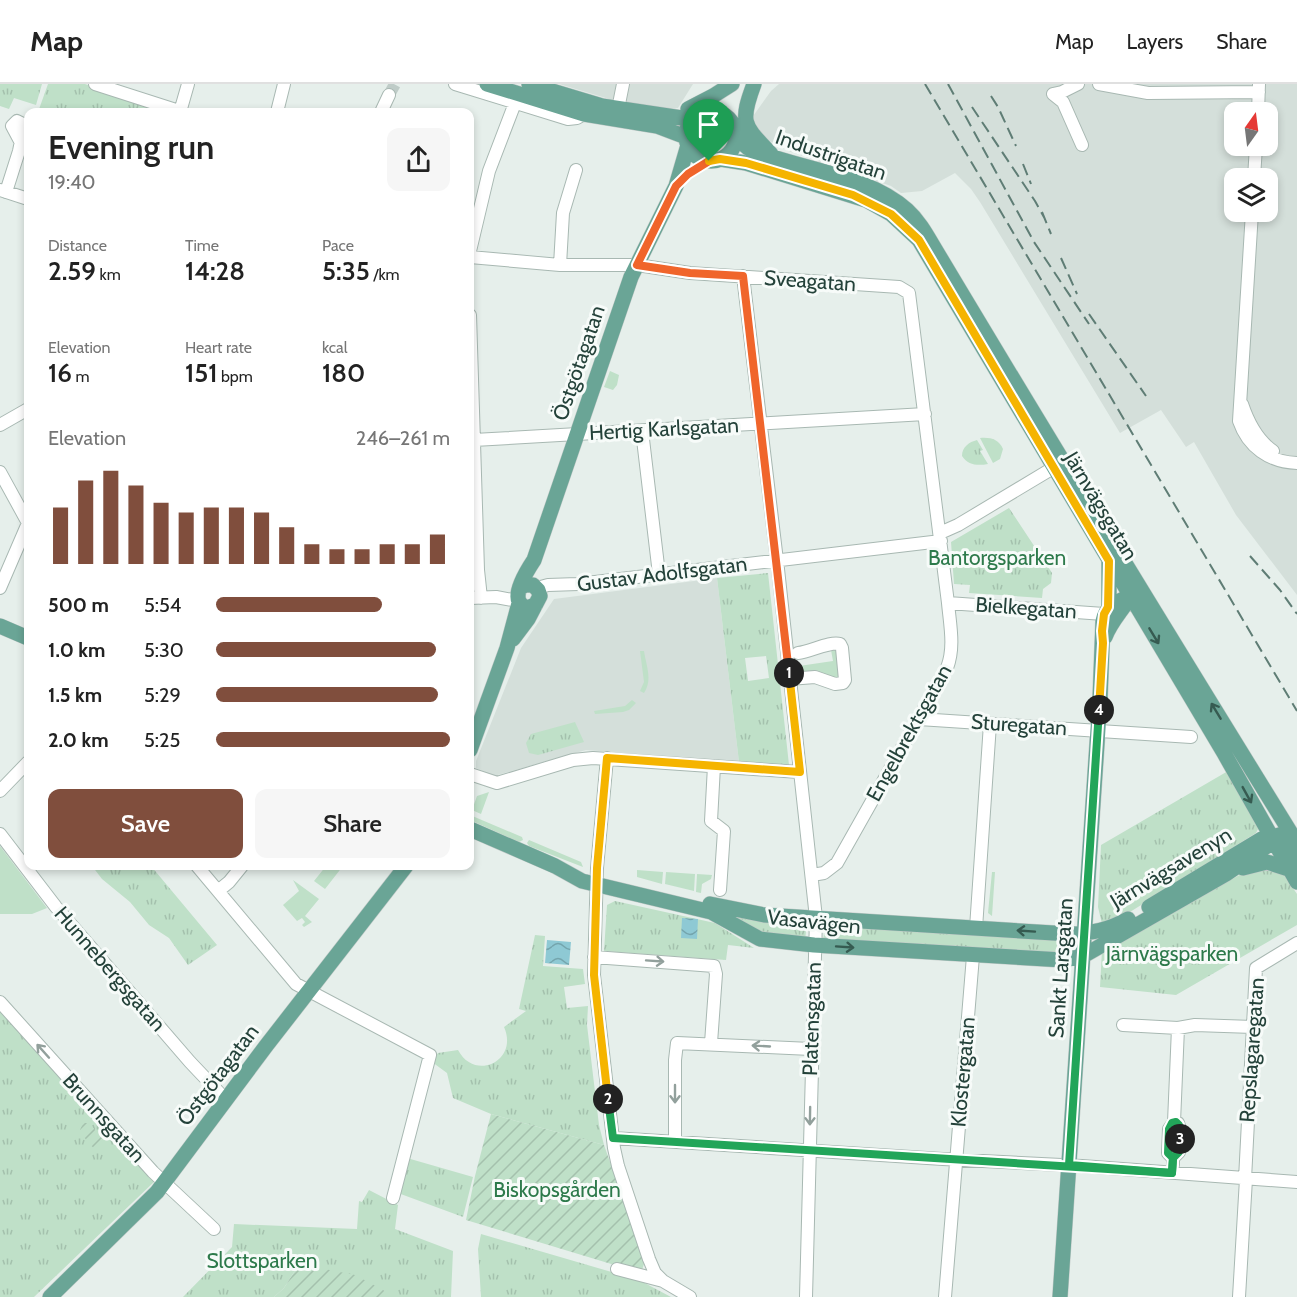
<!DOCTYPE html>
<html lang="en">
<head>
<meta charset="utf-8">
<style>
	:root { --surface:#fff; --page:#f6f6f6; --text:#222; --muted:#767676; --line:#e0e0e0; --accent:#804e3d }
	body { margin:0; font-family:Cabin,sans-serif; background:var(--page); color:var(--text); height:100vh; display:flex; flex-direction:column; font-size:22px; white-space:nowrap }
	* { box-sizing:border-box; margin:0 }
	p { font-size:20px; color:var(--muted) }
	.icon { flex:none; width:33px; height:33px; fill:none; stroke:currentColor; stroke-width:2; stroke-linecap:round; stroke-linejoin:round }
	.map { position:relative; flex:1; overflow:hidden }
	.side { position:absolute; left:24px; top:24px; width:450px; height:762px; display:flex; flex-direction:column; background:var(--surface); border-radius:12px; box-shadow:0 3px 9px #0003 }
	.side>* { flex:none }
	.needle { width:39px; rotate:14deg }
	.controls { position:absolute; left:1224px; top:18px; display:grid; gap:12px }
	.controls a { display:grid; place-items:center; width:54px; height:54px; border-radius:12px; background:var(--surface); box-shadow:0 3px 9px #0003; font-size:30px }
	.pin { position:absolute; display:grid; place-items:center; width:51px; height:51px; color:#fff; margin:-62px -26px; border-radius:50% 50% 50% 0; rotate:-45deg; box-shadow:0 0 6px #0007 }
	.pin .icon { rotate:45deg }
	.km { position:absolute; width:30px; height:30px; margin:-15px; border-radius:50%; background:#222; color:#fff; font-size:16px; line-height:30px; text-align:center }
	.round { display:grid; place-items:center; flex:none; width:63px; height:63px; border-radius:12px; background:var(--page) }
	.summary { display:flex; align-items:center; justify-content:space-between; height:102px; padding:0 24px }
	h1 { font-size:33px; font-weight:600; line-height:45px }
	.figures { display:grid; grid-template-columns:repeat(3,1fr); gap:9px; height:102px; padding:6px 24px }
	.figures div { display:grid; align-content:center }
	.figures b { font-size:26px; font-weight:600 }
	.figures small { font-size:16px; font-weight:400 }
	.figures p { font-size:16px }
	.chart { height:168px; padding:12px 24px }
	.chart p { display:flex; justify-content:space-between }
	.chart svg { width:100%; height:108px; margin-top:6px; stroke:var(--accent); stroke-width:6 }
	.button { display:flex; gap:12px; margin-top:auto; padding:12px 24px }
	.button a { flex:1; height:69px; border-radius:12px; background:var(--accent); color:#fff; font-size:24px; font-weight:600; line-height:69px; text-align:center }
	.button a+a { background:var(--page); color:var(--text) }
	ul { padding:0 24px; list-style:none; font-size:20px }
	li { display:grid; grid-template-columns:96px 72px 1fr; align-items:center; height:45px }
	li i { height:15px; border-radius:8px; background:var(--accent) }
	header { display:flex; align-items:center; gap:36px; box-sizing:border-box; height:84px; padding:0 30px; background:var(--surface); border-bottom:2px solid var(--line) }
	header strong { font-size:28px }
	nav { display:flex; gap:33px; margin-inline-start:auto; font-size:21px }
	.map>svg:first-child { display:block }
</style>
</head>
<body>
<header>
<strong>Map</strong>
<nav><a>Map</a><a>Layers</a><a>Share</a></nav>
</header>
<div class="map">
<svg width="1297" height="1213" viewBox="0 0 1297 1213">
	<defs>
		<pattern id="park-tufts" width="24" height="20" patternUnits="userSpaceOnUse" patternTransform="scale(1.5)"><rect width="24" height="20" fill="#bfe0c8"/><path d="M3 7l-1-3M5 7V3M7 7l1-3M15 17l-1-3M17 17v-4M19 17l1-3" fill="none" stroke="#a4c1ad"/></pattern>
		<pattern id="garden-furrows" width="10" height="10" patternUnits="userSpaceOnUse" patternTransform="scale(1.5)"><rect width="10" height="10" fill="#bfe0c8"/><path d="M-1 1l2-2M0 10L10 0M9 11l2-2" fill="none" stroke="#a4c1ad"/></pattern>
		<pattern id="water-waves" width="16" height="10" patternUnits="userSpaceOnUse" patternTransform="scale(1.5)"><rect width="16" height="10" fill="#8ec9d4"/><path d="M0 5q4-4 8 0t8 0" fill="none" stroke="#74a5ad"/></pattern>
	</defs>
	<rect width="100%" height="100%" fill="#e6efeb"/>
	<path fill="#d4dfda" fill-rule="evenodd" d="M559 0H693L678 24 663 26 626 20Z
		M779 0H1297V511L1236 431 1194 358 1186 363 1161 326 1120 349 980 118 971 105 955 89 922 107 901 109 891 102 791 68 767 56 751 35 771 7ZM1234 28H1268V62H1234ZM1234 94H1268V128H1234Z
		M717 494 739 678 586 666 494 692 476 684V677L521 564 554 515Z"/>
	<path fill="#bfe0c8" d="M837 563 840 595 800 590 799 582 833 577 831 566Z
		M640 567H644C646 581 653 596 644 609L640 607 644 598Z
		M632 616 636 619 629 626 623 628 595 630 594 627 625 622Z
		M489 708 481 730 472 726 477 712Z
		M470 731 522 753 523 756 519 758 470 736Z
		M529 756 581 778 583 783 529 762 527 759Z
		M0 762 47 824 32 830H0Z
		M326 782H343L325 805 314 797Z
		M637 786 663 788 662 800 637 793Z
		M666 788 695 790 694 807 665 800Z
		M992 788H995L992 832 988 829Z
		M697 790 712 791 711 795 702 800 701 809 696 808Z
		M293 796 319 815 305 832 312 838 304 843 302 841 305 838 302 834 297 837 283 821 299 807Z"/>
	<path fill="url(#park-tufts)" fill-rule="evenodd" d="M0 0H42L36 21 14 14 9 25 0 22Z
		M48 0H85L159 25V28H38Z
		M610 287 619 291 617 301 613 306 604 303Z
		M980 354C990 353 999 355 1003 365L1000 375 993 379Z
		M977 356 983 366 980 367 988 380C977 382 968 381 962 372 962 363 969 358 977 356Z
		M1009 424 1052 489 1051 499 1043 505 1042 514 969 509 970 501 954 500 951 458Z
		M768 489 789 681 739 678 717 494ZM766 572 769 594 748 597 745 574Z
		M575 638 584 658 538 671 529 669 526 659 531 650Z
		M1228 687 1259 743 1256 749 1122 833 1102 840 1098 823 1101 761Z
		M92 782H151L217 861 188 881 169 854 149 841 130 818 102 795Z
		M1261 784 1282 788 1297 810V841L1176 911 1100 903 1102 866 1245 788Z
		M615 817 715 839 754 864 728 861 726 876 604 867 607 821Z
		M722 826 807 836 805 858 767 855Z
		M825 838 1069 853 1068 874 823 859Z
		M535 851 545 852 543 882 583 885 585 900 564 903 567 924 588 922 587 941 599 1041 604 1061 491 1030 453 1014 447 989 432 978 438 969 458 966C475 998 519 977 504 943L526 927 519 925Z
		M0 926 156 1096 34 1213H0Z
		M407 1074 473 1093 463 1133 398 1109Z
		M369 1106 398 1121 395 1145 453 1167 451 1213H385V1207L299 1180 284 1204 274 1213H183L232 1163 234 1140 357 1145 359 1117 362 1118Z
		M481 1150 639 1196 671 1213H481L478 1165Z"/>
	<path fill="url(#garden-furrows)" d="M491 1030 604 1061 645 1177 641 1189 466 1136 475 1092Z
		M83 1039H89L104 1056 95 1065 88 1059 80 1046Z
		M299 1180 355 1191 385 1207V1213H274L284 1204Z"/>
	<path fill="url(#water-waves)" d="M682 834 698 835 697 855 681 854Z
		M547 856 571 858 569 881 545 879Z"/>
	<g fill="none" stroke-linecap="round" stroke-linejoin="round">
		<path stroke="#bfccc8" stroke-width="12" stroke-dasharray="12 6" stroke-linecap="butt" d="M389 11 395 0"/>
		<defs>
			<path id="minor" d="M95 0 182 28
				M455 0 568 35 577 34 584 30
				M1099 0 1148 9 1259 8
				M1053 10 1063 18 1082 61
				M1053 10 1062 8 1078 0
				M618 25 623 0
				M180 28 188 0
				M277 28 284 0
				M381 28 389 11
				M1258 28 1259 0
				M1254 94 1256 62
				M0 106 28 115
				M6 108 19 67 24 43 23 40 17 37 12 42 20 57
				M1252 128 1239 337C1248 363 1269 378 1297 379
				M470 167 489 87 515 19
				M470 173 560 181H637L690 189 899 203 909 209 948 519C950 541 955 563 947 584L837 779 824 789 812 791
				M560 181 563 129 576 86
				M743 192 778 485 816 834 806 1213
				M470 231 478 486 481 514
				M1242 320C1248 338 1257 356 1273 367
				M0 341 28 325
				M642 347 659 490
				M474 356 925 330
				M0 388 28 439 0 504
				M940 449 958 441 1053 384
				M537 504 548 501 578 500 941 457
				M470 514 496 513 518 517
				M948 519 1104 530
				M789 595 815 593 835 600 843 599 845 596 842 564 840 560C830 557 810 568 798 569
				M919 635 1191 653
				M607 674 597 784 594 891 614 1064 618 1082 649 1175 655 1189 663 1197
				M714 682 711 737 724 747 720 806
				M470 690 497 699 573 676 593 674 799 688
				M0 707 28 678
				M0 750 56 823 190 978 226 1016
				M197 782 296 900 430 971 393 1114
				M218 807 229 798 242 782
				M976 844 990 640
				M594 873 714 882 716 890 711 959
				M0 918 153 1088 214 1145
				M1123 941 1178 944 1195 941 1253 943
				M613 1054 943 1075 1082 1082 1297 1098
				M675 1058V976L677 959 811 965
				M1173 1074 1168 1069 1169 1045 1174 1038 1178 944
				M1173 1081V1074L1179 1068 1180 1045 1178 1039 1174 1038
				M1245 1095 1256 884 1297 859
				M617 1185 663 1197 690 1213
				M945 1213 973 872
				M1239 1213 1246 1095"/>
			<path id="major" d="M487 0 584 30 657 42 686 53
				M529 0 602 22 682 34 696 32
				M754 0C739 40 744 41 771 70
				M688 25 713 12 732 0
				M686 52a25 25 0 1 1 50 0a25 25 0 1 1-50 0Z
				M736 49 741 58 748 64C796 85 868 90 907 126 918 136 925 148 932 160 1052 361 1174 560 1297 759
				M720 75 746 79 866 116 891 130 919 156 1224 669 1297 798
				M536 520C531 523 527 525 522 521 510 513 528 485 534 476L631 193 676 102 688 61
				M1109 523V477
				M0 542 28 554
				M1105 553C1111 537 1122 527 1130 513
				M513 555 528 535 540 512 538 506 533 501H525L520 504
				M470 666 507 564 519 519
				M470 745 555 782 582 797 711 828 760 855 814 861 1063 876 1083 872 1226 790 1273 758 1279 751
				M1243 784 1267 778 1288 785
				M710 820 764 831 1070 850C1092 849 1109 846 1128 835
				M1149 823 1265 753C1283 753 1289 765 1297 779
				M50 1213 157 1108 266 962 406 782
				M1060 1213 1100 615 1103 537C1107 517 1122 518 1137 508"/>
		</defs>
		<use href="#minor" stroke="#a8b8b2" stroke-width="14"/>
		<use href="#major" stroke="#c2cac8" stroke-width="16"/>
		<use href="#minor" stroke="#fff" stroke-width="12"/>
		<use href="#major" stroke="#6aa596" stroke-width="15"/>
		<path stroke="#5f7d75" stroke-width="2" stroke-dasharray="12 6" stroke-linecap="butt" d="M925 0 1297 627
			M948 0 1034 158 1089 240
			M991 12 998 23 1016 62
			M972 23 1035 117 1045 135
			M1023 80 1031 100
			M1042 128 1051 150
			M1061 174 1077 210
			M1089 230 1146 312
			M1250 472 1280 506 1297 530"/>
	</g>
	<defs><path id="oneway-shaft" d="M-6 0H5M1.5-3L5.5 0L1.5 3" fill="none" stroke-width="1.6" stroke-linecap="round" stroke-linejoin="round" transform="scale(1.5)"/></defs>
	<g stroke="#365b51">
		<use href="#oneway-shaft" transform="translate(1154 552) rotate(59)"/>
		<use href="#oneway-shaft" transform="translate(1216 627) rotate(-121)"/>
		<use href="#oneway-shaft" transform="translate(1247 711) rotate(61)"/>
		<use href="#oneway-shaft" transform="translate(1026 847) rotate(-176)"/>
		<use href="#oneway-shaft" transform="translate(845 863) rotate(4)"/>
	</g>
	<g stroke="#92a09c">
		<use href="#oneway-shaft" transform="translate(655 877) rotate(4)"/>
		<use href="#oneway-shaft" transform="translate(761 962) rotate(-177)"/>
		<use href="#oneway-shaft" transform="translate(43 967) rotate(-132)"/>
		<use href="#oneway-shaft" transform="translate(675 1010) rotate(90)"/>
		<use href="#oneway-shaft" transform="translate(810 1032) rotate(91)"/>
	</g>
	<g fill="none" stroke-linecap="round" stroke-linejoin="round">
		<defs>
			<path id="split-1" d="M709 77 688 90 676 102 637 181 690 189 743 192 789 589"/>
			<path id="split-2" d="M608 1015 594 891 597 784 607 674 800 688 789 589"/>
			<path id="split-3" d="M608 1015 613 1054 1172 1089 1173 1074 1179 1068 1180 1055"/>
			<path id="split-4" d="M1099 626 1069 1081 1172 1089 1173 1074 1168 1069 1169 1045 1172 1039 1176 1038 1179 1041 1180 1055"/>
			<path id="split-5" d="M709 77 720 75 746 79 853 111 891 130 919 156 1109 477 1108 523 1104 530 1102 547 1103 559 1099 626"/>
		</defs>
		<use href="#split-1" stroke="#fff" stroke-width="12"/>
		<use href="#split-2" stroke="#fff" stroke-width="12"/>
		<use href="#split-3" stroke="#fff" stroke-width="12"/>
		<use href="#split-4" stroke="#fff" stroke-width="12"/>
		<use href="#split-5" stroke="#fff" stroke-width="12"/>
		<use href="#split-1" stroke="#f0652b" stroke-width="8"/>
		<use href="#split-2" stroke="#f5b400" stroke-width="8"/>
		<use href="#split-3" stroke="#22a559" stroke-width="8"/>
		<use href="#split-4" stroke="#22a559" stroke-width="8"/>
		<use href="#split-5" stroke="#f5b400" stroke-width="8"/>
	</g>
	<g text-anchor="middle" stroke-width="6" stroke-linejoin="round" paint-order="stroke">
		<g font-size="21" fill="#24423a" stroke="#f7fbf9">
			<text transform="translate(831 71) rotate(19)" y="7">Industrigatan</text>
			<text transform="translate(810 197) rotate(4)" y="7">Sveagatan</text>
			<text transform="translate(579 279) rotate(-71)" y="7">Östgötagatan</text>
			<text transform="translate(664 345) rotate(-3)" y="7">Hertig Karlsgatan</text>
			<text transform="translate(1101 422) rotate(59)" y="7">Järnvägsgatan</text>
			<text transform="translate(662 490) rotate(-7)" y="7">Gustav Adolfsgatan</text>
			<text transform="translate(1026 524) rotate(4)" y="7">Bielkegatan</text>
			<text transform="translate(1019 641) rotate(4)" y="7">Sturegatan</text>
			<text transform="translate(909 649) rotate(-61)" y="7">Engelbrektsgatan</text>
			<text transform="translate(1171 784) rotate(-31)" y="7">Järnvägsavenyn</text>
			<text transform="translate(814 838) rotate(6)" y="7">Vasavägen</text>
			<text transform="translate(1061 884) rotate(-86)" y="7">Sankt Larsgatan</text>
			<text transform="translate(110 885) rotate(49)" y="7">Hunnebergsgatan</text>
			<text transform="translate(812 935) rotate(-88)" y="7">Platensgatan</text>
			<text transform="translate(1252 966) rotate(-86)" y="7">Repslagaregatan</text>
			<text transform="translate(963 988) rotate(-85)" y="7">Klostergatan</text>
			<text transform="translate(218 991) rotate(-53)" y="7">Östgötagatan</text>
			<text transform="translate(104 1034) rotate(48)" y="7">Brunnsgatan</text>
		</g>
		<g font-size="21" fill="#2d7a4b" stroke="#f7fbf9">
			<text x="997" y="481">Bantorgsparken</text>
			<text x="1172" y="877">Järnvägsparken</text>
			<text x="557" y="1113">Biskopsgården</text>
			<text x="262" y="1184">Slottsparken</text>
		</g>
	</g>
</svg>
<div class="controls">
<a><svg class="needle" viewBox="-14 -14 28 28"><path d="M0-13l5 13h-10z" fill="#e53935"/><path d="M0 13l5-13h-10z" fill="#767676"/></svg></a>
<a><svg class="icon" aria-label="layers" viewBox="0 0 24 24"><path d="M12 4l9 5-9 5-9-5zM3 14l9 5 9-5"/></svg></a>
</div>
<div class="pin" style="left:709px;top:77px;background:#1e9e55"><svg class="icon" aria-label="arrive" viewBox="0 0 24 24"><path d="M6 21V4h12l-3 4 3 4H6"/></svg></div>
<b class="km" style="left:789px;top:589px">1</b>
<b class="km" style="left:608px;top:1015px">2</b>
<b class="km" style="left:1180px;top:1055px">3</b>
<b class="km" style="left:1099px;top:626px">4</b>
<section class="side">
<div class="summary"><div><h1>Evening run</h1><p>19:40</p></div><a class="round"><svg class="icon" aria-label="share" viewBox="0 0 24 24"><path d="M12 15V3M7 8l5-5 5 5M5 13v7h14v-7"/></svg></a></div>
<div class="figures">
<div><p>Distance</p><b>2.59<small> km</small></b></div>
<div><p>Time</p><b>14:28</b></div>
<div><p>Pace</p><b>5:35<small> /km</small></b></div>
</div>
<div class="figures">
<div><p>Elevation</p><b>16<small> m</small></b></div>
<div><p>Heart rate</p><b>151<small> bpm</small></b></div>
<div><p>kcal</p><b>180</b></div>
</div>
<div class="chart"><p><span>Elevation</span>246–261 m</p>
<svg viewBox="0 0 160 44" preserveAspectRatio="none"><path d="M5 44V21M15 44V10M25 44V6M35 44V12M45 44V19M55 44V23M65 44V21M75 44V21M85 44V23M95 44V29M105 44V36M115 44V38M125 44V38M135 44V36M145 44V36M155 44V32"/></svg>
</div>
<ul>
<li><b>500 m</b>5:54<i style="width:71%"></i></li>
<li><b>1.0 km</b>5:30<i style="width:94%"></i></li>
<li><b>1.5 km</b>5:29<i style="width:95%"></i></li>
<li><b>2.0 km</b>5:25<i style="width:100%"></i></li>
</ul>
<div class="button"><a>Save</a><a>Share</a></div>
</section>
</div>
</body>
</html>
